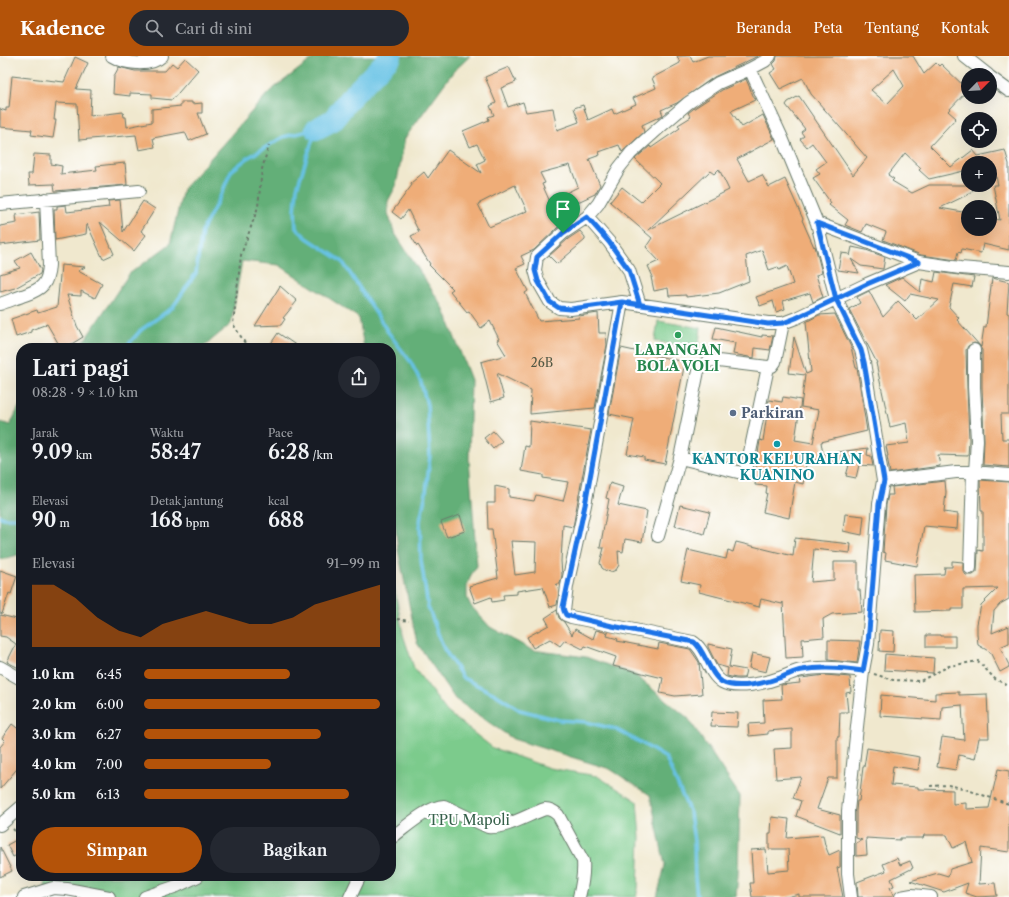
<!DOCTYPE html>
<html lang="id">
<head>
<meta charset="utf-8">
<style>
	:root { --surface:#171b24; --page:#242831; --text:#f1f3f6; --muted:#9ea1a6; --accent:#b45309 }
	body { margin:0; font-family:"Libre Caslon Text",serif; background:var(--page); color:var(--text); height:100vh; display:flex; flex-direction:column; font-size:15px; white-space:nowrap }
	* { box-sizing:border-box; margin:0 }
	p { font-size:13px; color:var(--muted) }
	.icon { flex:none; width:22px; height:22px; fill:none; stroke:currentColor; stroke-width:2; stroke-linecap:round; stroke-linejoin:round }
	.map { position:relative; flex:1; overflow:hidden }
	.side { position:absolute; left:16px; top:287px; width:380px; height:538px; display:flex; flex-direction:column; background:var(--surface); border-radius:16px; box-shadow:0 4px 16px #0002 }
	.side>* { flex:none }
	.needle { width:26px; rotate:66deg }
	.tools { position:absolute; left:961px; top:12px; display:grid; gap:8px }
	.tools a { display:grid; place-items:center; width:36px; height:36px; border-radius:50%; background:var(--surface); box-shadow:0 4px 16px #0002; font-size:20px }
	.pin { position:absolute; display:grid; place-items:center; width:34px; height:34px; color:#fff; margin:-41px -17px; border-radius:50% 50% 50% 0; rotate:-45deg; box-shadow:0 0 4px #0007 }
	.pin .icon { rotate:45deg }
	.round { display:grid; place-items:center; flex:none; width:42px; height:42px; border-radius:21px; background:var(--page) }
	.summary { display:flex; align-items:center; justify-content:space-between; height:68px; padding:0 16px }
	h1 { font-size:22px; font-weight:600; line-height:30px }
	.figures { display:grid; grid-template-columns:repeat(3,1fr); gap:6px; height:68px; padding:4px 16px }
	.figures div { display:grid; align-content:center }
	.figures b { font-size:20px; font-weight:600 }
	.figures small { font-size:11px; font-weight:400 }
	.figures p { font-size:11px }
	.chart { height:112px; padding:8px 16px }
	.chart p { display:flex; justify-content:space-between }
	.chart svg { width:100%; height:72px; margin-top:4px; fill:var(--accent); opacity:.7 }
	.button { display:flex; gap:8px; margin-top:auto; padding:8px 16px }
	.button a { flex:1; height:46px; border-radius:24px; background:var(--accent); color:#fff; font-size:16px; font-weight:600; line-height:46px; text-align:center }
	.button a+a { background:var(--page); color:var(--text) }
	ul { padding:0 16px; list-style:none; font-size:13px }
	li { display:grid; grid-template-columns:64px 48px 1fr; align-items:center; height:30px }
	li i { height:10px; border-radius:5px; background:var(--accent) }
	header { display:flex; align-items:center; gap:24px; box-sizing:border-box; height:56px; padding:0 20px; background:var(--accent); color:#fff }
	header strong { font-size:19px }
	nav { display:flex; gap:22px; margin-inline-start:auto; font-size:14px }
	.search { width:280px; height:36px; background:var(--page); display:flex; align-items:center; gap:10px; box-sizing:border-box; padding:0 14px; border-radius:22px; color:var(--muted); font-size:15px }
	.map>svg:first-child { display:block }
</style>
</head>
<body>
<header>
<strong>Kadence</strong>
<div class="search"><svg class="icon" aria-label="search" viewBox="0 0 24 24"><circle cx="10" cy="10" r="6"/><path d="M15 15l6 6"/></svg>Cari di sini</div>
<nav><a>Beranda</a><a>Peta</a><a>Tentang</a><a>Kontak</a></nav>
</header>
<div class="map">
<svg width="1009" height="841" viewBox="0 0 1009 841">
	<rect width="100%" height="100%" fill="#fff"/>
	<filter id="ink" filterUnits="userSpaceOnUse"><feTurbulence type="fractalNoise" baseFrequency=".025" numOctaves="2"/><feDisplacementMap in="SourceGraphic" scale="8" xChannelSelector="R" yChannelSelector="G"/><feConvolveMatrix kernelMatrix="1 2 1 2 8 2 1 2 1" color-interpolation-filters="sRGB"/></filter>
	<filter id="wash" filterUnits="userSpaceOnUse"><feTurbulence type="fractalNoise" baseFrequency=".012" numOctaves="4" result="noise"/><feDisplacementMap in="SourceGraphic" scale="16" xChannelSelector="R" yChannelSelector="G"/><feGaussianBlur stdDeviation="0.9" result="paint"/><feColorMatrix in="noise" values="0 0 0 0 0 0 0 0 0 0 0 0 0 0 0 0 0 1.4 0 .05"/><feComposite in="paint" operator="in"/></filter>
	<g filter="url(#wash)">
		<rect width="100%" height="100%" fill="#f0e8ce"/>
		<path fill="#7bcb8c" stroke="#4d8460" d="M658 265 701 272 698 293 655 285Z
			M391 513 403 579 414 612 447 656 493 692 549 712 597 720 637 745 640 781 638 833 636 841H97L46 833 44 820H391Z"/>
		<path fill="#64af78" stroke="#427656" d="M316 0H470L453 16 405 82 396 130 388 145V157L394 176 443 251 471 324 469 403 477 510 471 519 467 530V542L471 550 490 571 532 594 586 601 635 619 688 662 740 740 738 819 736 841H657L665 809 650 739 610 713 513 683 455 643 417 587 398 494 391 434V292H364L359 262 279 209 242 205 231 268 202 292H75L86 282 129 218 170 188 183 133 269 36Z
			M21 347V498L0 504V366L10 369Z"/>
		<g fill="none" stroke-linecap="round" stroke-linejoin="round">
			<path stroke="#67c2e5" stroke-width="3.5" d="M316 73 297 132 295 154 296 172 307 182 342 205 388 276 410 305 421 326 427 349 430 399 426 437 420 465 421 504 428 551 444 593 463 622 495 638 520 654 559 664 586 666 615 673 643 688 666 702 690 757 694 785 695 821 697 841
				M125 292 141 274 173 251 196 217 202 175 222 137 231 115 249 101 283 81 316 73
				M0 460 3 462H21"/>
			<path stroke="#67c2e5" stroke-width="22" d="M316 73 333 64 349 43 391 0"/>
		</g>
		<g id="blocks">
			<path fill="#efad78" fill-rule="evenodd" d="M677 0H690L693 6 708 0H758L714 21 677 47 661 54 663 59 642 69 644 76 622 96 619 89 599 96 600 99 589 103 600 129 595 138 567 151 554 143 578 131 570 109 540 117 545 127 542 128 550 146 554 144 570 163 558 171 534 194 521 200 525 208 516 212 528 235 525 237 539 265 579 262V260L598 257 599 277H606L607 289 595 352 530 358 531 334 497 317 504 342 491 346 481 306 506 299 497 284 499 283 490 265 481 272 469 255 467 256 450 235 453 233 429 209 430 208 418 189 417 190 411 180 419 176 408 154 401 163 392 156 412 129 411 127 424 116 428 122 448 94 481 117 477 108 485 104 477 88 470 91 463 75 489 64 488 61 494 59 490 50 496 47 485 21 509 11 516 26 501 32 508 51 523 46 526 56 553 52 557 74 579 66 574 52 583 49 588 64 612 53 614 58 636 48 633 42 656 32 652 22 680 7ZM515 129 527 155 489 171 478 148Z
				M777 0H913L924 18 936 7 939 10 941 8 968 34 948 55 956 62 930 90 951 111 973 94 978 100 1005 94 1009 108V194L983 188 981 197 962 193 961 197 958 196 956 204 921 199 883 184 886 176 866 168 862 176 845 169 848 164 829 149 831 147 813 122 820 118 816 113 826 106 812 87 807 91 800 83 804 80 801 76 805 73 786 49 788 46 799 40 853 119 867 102 811 38 803 22 780 33 770 17 776 13 773 8 776 5ZM894 13 904 30 887 48 871 34ZM905 97 921 112 919 114 929 123 968 114V107L993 108 998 129H993L1000 164 990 162V173H968V157L940 152 967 139 979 129H929L912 137 892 125 894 123 888 119Z
				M75 1 88 7 76 33 91 34 90 60 123 56 124 61H126L127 71 152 66V53L181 50V46H192V48L202 47V57H198L206 78 189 85 185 76 153 82 155 91 139 94 136 79 79 84 77 48 56 47 54 64H56L53 82 31 79 32 74 0 71V53L6 55V52H9L12 20 64 26Z
				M185 2 198 14 172 44 152 42V38L130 37V40L113 38 114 20 119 11 135 15H165L172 7 177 11Z
				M746 23 755 44 731 55 742 71 763 59 774 83 737 103 749 125 762 119 769 131 785 123 803 163 802 164 814 191 815 190 822 217 816 219 823 241 813 246 810 237 783 245 785 253 776 256 773 245 760 250 756 241 793 228 787 210 779 214 778 211 769 214 762 194 746 200 749 225 719 237 686 241V239L669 240 668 232 654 235 651 221H653L648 210 659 205 646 191 652 182 610 146 622 131 641 146 660 127 635 103 636 102 650 90 651 92 680 72 678 69 691 61 688 57 693 53 722 34ZM719 113 729 134 648 174 710 115 714 118Z
				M34 98 51 99V108L62 110 61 118 97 114 96 110 125 107 127 129 55 135 54 128 29 129 28 118H32Z
				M120 144 123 176 143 145 155 153 141 175 146 179 134 195 100 166 114 198 103 203 87 168 86 178 55 184 54 153H57V150L66 149 67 156 109 151 108 145Z
				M39 156 40 184 0 189V170L17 167 16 159Z
				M580 175 585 181V184L557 208 549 200 568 183Z
				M852 191 866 194 885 201 883 213 861 210 851 203 859 217 838 214 841 197 849 198 850 200Z
				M31 196 41 214 40 218 15 232 0 236V218L20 212 15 205Z
				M61 209 85 211 78 215 102 228 95 242 81 235V240L67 239 77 270 83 281 65 292H61L47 268 31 274V276L16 281 11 263 37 254 38 257 57 251Z
				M936 216 974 221 972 231 954 228 949 251 959 262 957 264 981 291 984 271H986L992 222 1009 226 1007 257 1009 258V358H1001L1002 383H1009V411L983 409 984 384 982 331V294L978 288 974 287 968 290 966 294 967 331 969 384 968 400 938 399 940 410 890 417 887 400H888L886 390 909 387 906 367 890 371 876 307H877L849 253 860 247 857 241 869 235 883 261 898 245 917 264 939 244 910 238 905 245 885 229 902 221 920 236 922 223 934 226Z
				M280 230 297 245 283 262 285 263 281 269 255 270Z
				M835 258 851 291 856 312H857L867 375 821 386 823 398 868 392 867 399 871 400 873 410 859 409 856 422 846 420 849 409 807 402 803 428 795 426 789 462 763 456 767 437H766L767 430 755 429 756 420H755L760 384 763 385 769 344 782 346 783 341 801 344 795 384 813 387 819 354 801 351 805 319 789 317 794 281 806 318 811 316 806 266 819 259Z
				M716 271 762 281V279L773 280 770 294 755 292 754 302 733 298 735 287 713 283Z
				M278 277 300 292H268Z
				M621 292 685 306 665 408 644 404V401L627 398 634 363 609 358Z
				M530 365 591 374 573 471 563 469 561 505 562 519 560 528H556L559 535 557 549 550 551 543 531 517 535V538L503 539 504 544 492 546 491 541 475 547 469 530 498 522 492 473H488L487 447H495V430L509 433V441L534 445 536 439 563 445 568 426 543 422V419L521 415 525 390 529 391ZM511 485 536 486 535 516 515 519Z
				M493 375 502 385 493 393 484 382Z
				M980 424 1009 426V543L1000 548 994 555 992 577 1009 570V587L1000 591 1009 609V611L1000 616 990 596 978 589 977 578V568L981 549 998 532 963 533V553H951V555L915 556 914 519 944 518 945 511H952V505L963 506V515L966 519H973L977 516 978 494 983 495V455H981Z
				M945 425 946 436 944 456 958 458 957 473 924 470 917 510 885 504 886 497 883 496 886 449 888 439H893L892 431Z
				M610 427 623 431 618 449 647 455 642 486 625 483 623 496 618 495 619 509 616 514 611 516 606 515 602 512 600 507 604 492H600L609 443 606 442Z
				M680 449 710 456 704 478 675 470Z
				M845 458 864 460 862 479 843 475Z
				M460 459 465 475 447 481 441 466Z
				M795 482 851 488 850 497 814 493 811 526 834 524V506H858V534H860L862 556 832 558 823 563 824 581 802 583 803 601 786 602 783 546 782 548 761 543 759 551 699 536 700 529 681 525 688 494 726 503 728 494 733 496 736 486 793 500Z
				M0 514 17 520 11 538 9 537 2 558 0 557Z
				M557 554 559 562 564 566 572 579 575 573 593 583 596 574 608 577 607 580 618 583 617 585 658 593 659 587 690 593 699 606 702 638 675 640 660 637 663 622 613 610 616 601 585 590 583 593 565 584 560 590 550 583 533 592 527 581 549 569 545 562Z
				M0 559 21 564V613L7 606 16 588 6 581 0 580Z
				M880 574 894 575 893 596 879 595Z
				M926 579H941V580H955V591H926Z
				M828 584 860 585 857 607 828 604Z
				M708 588 732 593 729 611 746 614 744 622H736L727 620 728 612 717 609 708 591Z
				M752 597 770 601 766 616 749 612Z
				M885 598 934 602 933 617 884 614Z
				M825 619 850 621 851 636 846 637 848 656H840L839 681H837V722H828L817 753 840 759V777L796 760 801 745 793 742 801 721 776 723 774 693 792 692V673L768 675V678L749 680 748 668 764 667 763 644 782 643 781 629 800 627 799 622H801Z
				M959 636V639L987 638 989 682H979L975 703 959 699 956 714 937 711 942 681 964 684 962 649 942 651 941 664 880 660 881 639 935 644V637Z
				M712 656 738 657 737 671 711 670Z
				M12 668 21 675V708L0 733V691L5 685 2 682Z
				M867 692 920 701 918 714 893 710 891 729 918 731V733L953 734V748L966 747V753L989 752 998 713 1009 715V796L981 792 979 828 995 827 997 840 977 841 965 837 968 827 944 836 910 825 938 817 948 820 950 813 972 806 966 786 953 792 947 779H924L923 782H900V784L866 782 867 799 856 800V787L862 784 856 782V755L857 745H859L863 711H864Z
				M772 761 789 763 787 782 823 779 825 789 829 799 840 794V811L837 812 843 841H799V838L787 841H752L750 827H753L751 794 766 793 768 816 789 814 788 793H769V777H771Z
				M16 784 21 794V797L13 801 7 789Z
				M0 791 12 815 0 821Z
				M897 802 900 809 910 805 913 812 891 823 894 830 890 831 894 841H858L857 826 886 815 883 808Z"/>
		</g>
	</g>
	<g filter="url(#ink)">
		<use href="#blocks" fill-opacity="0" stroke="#68796a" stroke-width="1"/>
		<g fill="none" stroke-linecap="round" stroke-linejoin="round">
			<defs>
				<path id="minor" d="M112 0C125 8 150 11 162 0
					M770 0 765 5 750 13 718 27 688 47 660 71 631 97 619 112 598 148 587 161 563 177 537 201 535 214 538 225 550 246 559 252 571 253 622 246 768 267H783L796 262 867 228 919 206
					M964 0 988 19
					M750 13 782 82 817 167 836 243 861 294 864 306 883 425 879 448 868 588 863 615 848 755V818L851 841
					M990 21 1009 35
					M0 148 139 135
					M587 161 609 186 629 214 640 249
					M817 167 919 206 960 212 1009 216
					M622 246 585 449 567 530 564 555 566 559 571 561 693 586C706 594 708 618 722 626 737 634 766 627 782 621 788 619 795 615 802 614 822 610 842 612 863 615
					M0 248C8 245 17 242 25 239 42 233 48 228 49 209L46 143
					M974 294V331L977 384 975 416
					M680 402 742 417 746 415 768 311
					M883 425 956 416H973L1009 419
					M658 480 680 402 698 315 703 309 710 304 768 311 772 310 775 306 783 267
					M970 512 973 416
					M0 611 21 623
					M0 769 21 751
					M391 782C405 772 427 751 444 750L488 771C506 773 529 758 545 753 551 753 554 755 558 759L583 805C584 817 582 829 579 841
					M24 841 53 832 67 833 109 841
					M145 841 177 830 198 820
					M350 841 360 820
					M901 841 912 839 931 841"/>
			</defs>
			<use href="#minor" stroke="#68796a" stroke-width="14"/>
			<path stroke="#68796a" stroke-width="2" stroke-dasharray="3 3" stroke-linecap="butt" d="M248 292 233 268 241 199 258 151 262 113 269 89
				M391 562 409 565
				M874 618 893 624 920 625 949 610 978 605 995 623 1009 630
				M391 637 393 641
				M930 730 948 729 962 732 1009 748
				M13 773 21 781"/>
			<use href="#minor" stroke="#fff" stroke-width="12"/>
		</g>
	</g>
	<g fill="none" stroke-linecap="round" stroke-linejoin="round" filter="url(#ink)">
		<defs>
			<path id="route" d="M563 177 587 161 609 186 629 214 640 249 622 246 585 449 563 551 564 555 566 559 612 570 694 586C705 594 709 618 722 626 737 634 766 627 782 621 788 619 795 615 802 614 822 610 843 612 863 615L868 588 879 448 884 425 864 306 861 294 836 243 817 167 919 206 867 228 796 262 783 267 768 268 622 246 571 253 559 252 550 246 538 225 535 214 537 201 563 177"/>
		</defs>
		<use href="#route" stroke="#fff" stroke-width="8"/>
		<use href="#route" stroke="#1a73e8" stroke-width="5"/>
	</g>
	<circle fill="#2e9e5b" stroke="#fff" stroke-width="1.5" cx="678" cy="279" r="4"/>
	<circle fill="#5c6f8a" stroke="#fff" stroke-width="1.5" cx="733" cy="357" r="4"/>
	<circle fill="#0f9aa8" stroke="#fff" stroke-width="1.5" cx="777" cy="388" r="4"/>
	<g text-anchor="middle" stroke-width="4" stroke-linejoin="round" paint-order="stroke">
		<g font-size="12" fill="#535945">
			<text x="542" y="311">26B</text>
		</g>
		<g font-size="14" font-weight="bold" fill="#27864d" stroke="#fff">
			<text x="678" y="299">LAPANGAN<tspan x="678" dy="16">BOLA VOLI</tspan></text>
		</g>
		<g font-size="14" font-weight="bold" fill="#4e5e75" stroke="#fff" text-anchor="start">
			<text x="741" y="362">Parkiran</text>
		</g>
		<g font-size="14" font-weight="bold" fill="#0d838f" stroke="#fff">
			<text x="777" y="408">KANTOR KELURAHAN<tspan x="777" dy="16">KUANINO</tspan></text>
		</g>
		<g font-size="14" fill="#36604a" stroke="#fff">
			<text x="469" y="769">TPU Mapoli</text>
		</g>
	</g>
</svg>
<div class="tools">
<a><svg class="needle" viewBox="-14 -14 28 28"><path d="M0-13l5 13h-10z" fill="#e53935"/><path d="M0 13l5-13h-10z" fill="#9ea1a6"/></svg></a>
<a><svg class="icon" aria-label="locate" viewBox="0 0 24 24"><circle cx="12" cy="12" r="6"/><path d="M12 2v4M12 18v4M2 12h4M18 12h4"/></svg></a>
<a>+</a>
<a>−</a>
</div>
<div class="pin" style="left:563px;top:177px;background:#1e9e55"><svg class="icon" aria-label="arrive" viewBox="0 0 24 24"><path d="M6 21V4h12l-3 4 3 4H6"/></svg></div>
<section class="side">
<div class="summary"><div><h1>Lari pagi</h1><p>08:28 · 9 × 1.0 km</p></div><a class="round"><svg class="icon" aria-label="share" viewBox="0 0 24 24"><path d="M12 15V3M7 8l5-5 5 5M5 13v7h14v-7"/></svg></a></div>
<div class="figures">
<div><p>Jarak</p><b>9.09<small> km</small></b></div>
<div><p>Waktu</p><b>58:47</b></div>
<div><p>Pace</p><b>6:28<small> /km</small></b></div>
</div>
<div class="figures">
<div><p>Elevasi</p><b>90<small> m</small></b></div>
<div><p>Detak jantung</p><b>168<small> bpm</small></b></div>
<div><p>kcal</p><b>688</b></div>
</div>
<div class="chart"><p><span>Elevasi</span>91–99 m</p>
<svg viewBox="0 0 160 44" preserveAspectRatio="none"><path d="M0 44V6L10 6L20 14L30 26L40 34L50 38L60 30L70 26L80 22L90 26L100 30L110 30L120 26L130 18L140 14L150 10L160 6V44z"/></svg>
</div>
<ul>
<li><b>1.0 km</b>6:45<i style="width:62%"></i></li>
<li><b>2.0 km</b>6:00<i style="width:100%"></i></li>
<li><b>3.0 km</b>6:27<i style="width:75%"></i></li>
<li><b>4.0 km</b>7:00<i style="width:54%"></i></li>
<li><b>5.0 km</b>6:13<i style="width:87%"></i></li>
</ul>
<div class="button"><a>Simpan</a><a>Bagikan</a></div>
</section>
</div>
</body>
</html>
